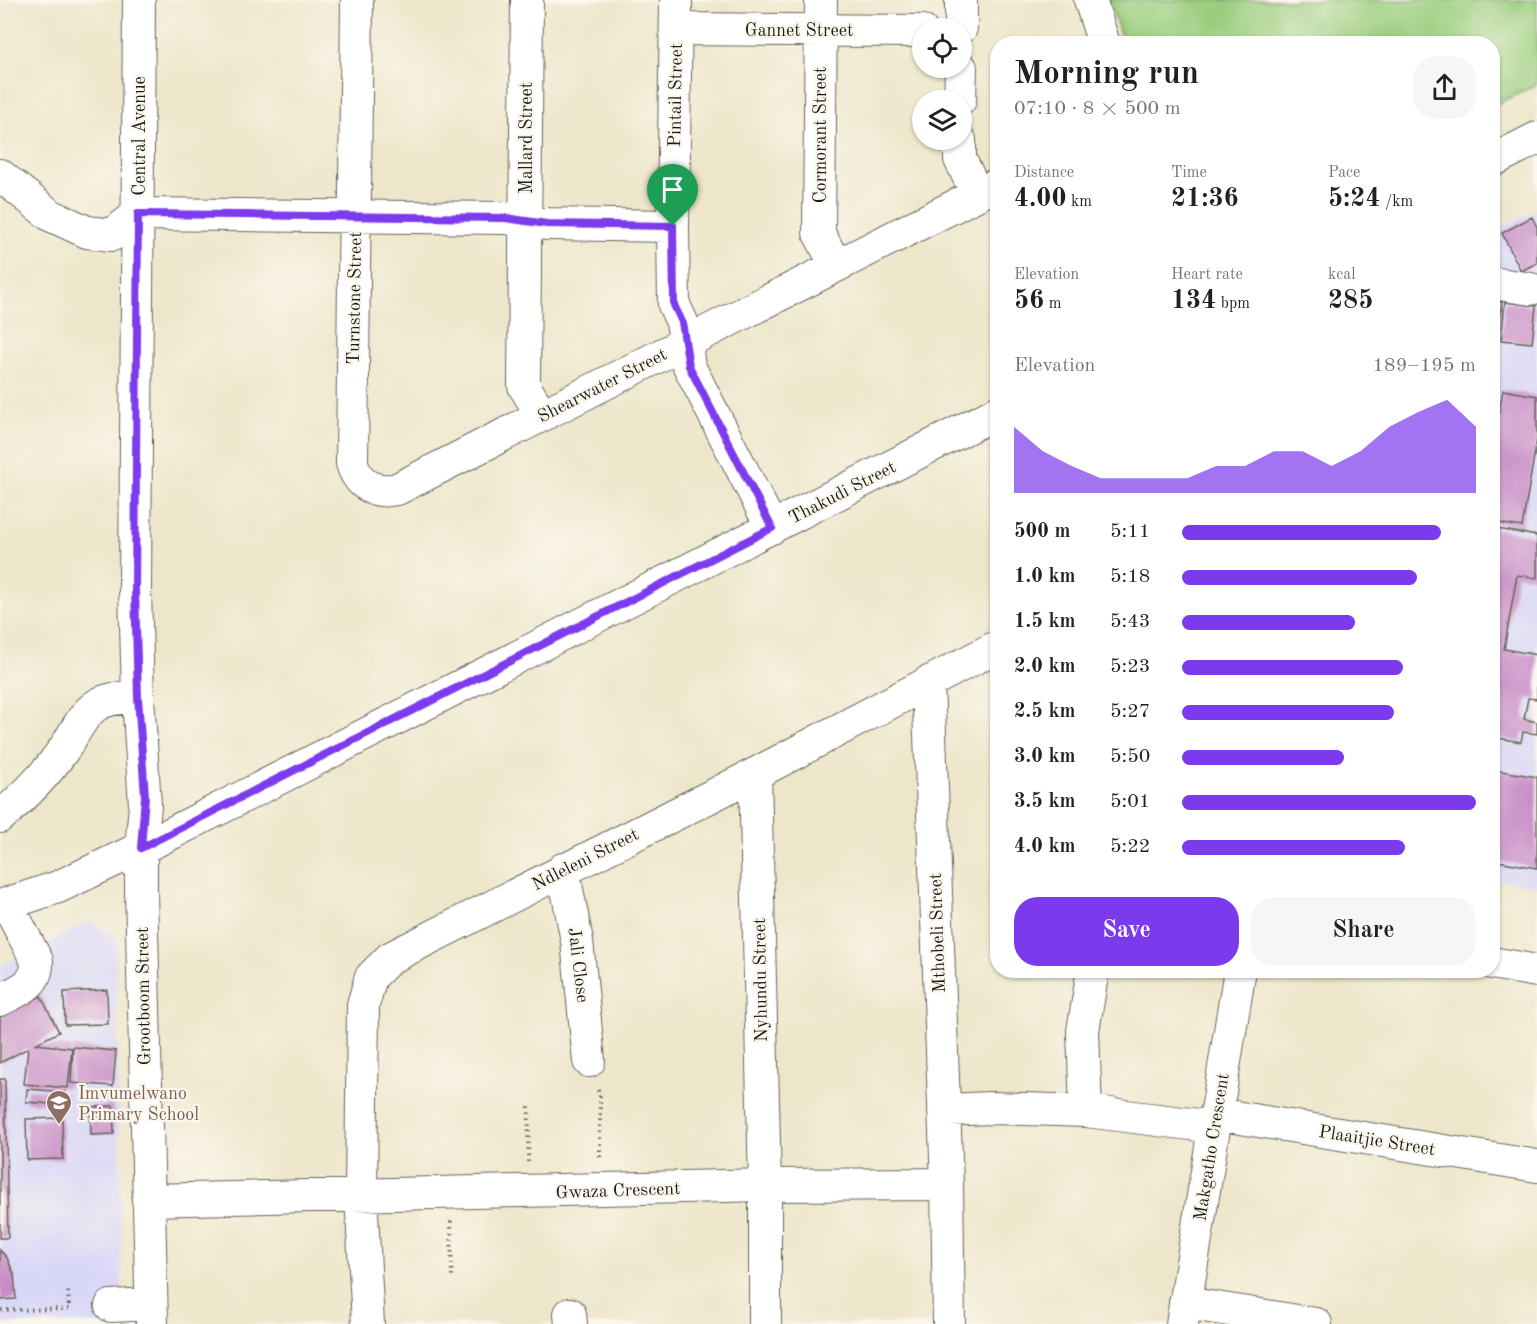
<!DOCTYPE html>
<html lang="en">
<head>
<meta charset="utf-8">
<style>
	:root { --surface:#fff; --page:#f6f6f6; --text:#202124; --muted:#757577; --accent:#7c3aed }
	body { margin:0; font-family:"Old Standard TT",serif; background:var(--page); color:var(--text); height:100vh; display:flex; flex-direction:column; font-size:22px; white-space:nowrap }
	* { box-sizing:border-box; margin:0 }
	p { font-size:20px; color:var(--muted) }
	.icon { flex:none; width:33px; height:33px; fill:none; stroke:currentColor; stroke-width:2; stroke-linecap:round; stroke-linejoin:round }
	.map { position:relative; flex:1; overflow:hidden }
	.details { position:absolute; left:990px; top:36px; width:510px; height:942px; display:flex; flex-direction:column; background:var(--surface); border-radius:24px; box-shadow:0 2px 4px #0004 }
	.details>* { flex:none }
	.buttons { position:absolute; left:912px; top:18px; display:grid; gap:12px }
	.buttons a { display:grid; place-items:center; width:60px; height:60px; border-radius:50%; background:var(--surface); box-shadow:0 2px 4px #0004; font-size:30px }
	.pin { position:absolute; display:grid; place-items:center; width:51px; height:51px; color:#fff; margin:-62px -26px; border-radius:50% 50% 50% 0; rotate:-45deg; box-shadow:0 0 6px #0007 }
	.pin .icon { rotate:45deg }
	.round { display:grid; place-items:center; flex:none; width:63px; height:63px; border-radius:24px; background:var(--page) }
	.headline { display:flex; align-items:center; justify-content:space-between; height:102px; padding:0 24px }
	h1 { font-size:33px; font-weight:700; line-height:45px }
	.figures { display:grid; grid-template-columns:repeat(3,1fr); gap:9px; height:102px; padding:6px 24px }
	.figures div { display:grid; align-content:center }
	.figures b { font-size:26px; font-weight:700 }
	.figures small { font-size:16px; font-weight:400 }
	.figures p { font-size:16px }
	.chart { height:168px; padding:12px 24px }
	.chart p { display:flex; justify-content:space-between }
	.chart svg { width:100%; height:108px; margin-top:6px; fill:var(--accent); opacity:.7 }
	.primary-button { display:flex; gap:12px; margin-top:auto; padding:12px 24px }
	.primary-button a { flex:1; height:69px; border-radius:24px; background:var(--accent); color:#fff; font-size:24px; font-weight:700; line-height:69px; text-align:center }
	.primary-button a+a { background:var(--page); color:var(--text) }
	ul { padding:0 24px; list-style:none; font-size:20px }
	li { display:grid; grid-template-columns:96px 72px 1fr; align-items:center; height:45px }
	li i { height:15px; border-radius:8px; background:var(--accent) }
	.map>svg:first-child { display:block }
</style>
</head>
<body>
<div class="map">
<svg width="1537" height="1324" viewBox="0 0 1537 1324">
	<rect width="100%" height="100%" fill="#fbf7ec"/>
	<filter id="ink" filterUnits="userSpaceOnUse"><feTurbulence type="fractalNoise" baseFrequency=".0167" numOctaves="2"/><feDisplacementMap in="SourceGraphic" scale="12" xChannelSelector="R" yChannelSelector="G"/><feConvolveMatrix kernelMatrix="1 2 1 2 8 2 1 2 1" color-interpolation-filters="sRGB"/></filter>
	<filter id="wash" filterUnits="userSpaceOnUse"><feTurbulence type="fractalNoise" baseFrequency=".008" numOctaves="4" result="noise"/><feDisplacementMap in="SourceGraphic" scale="24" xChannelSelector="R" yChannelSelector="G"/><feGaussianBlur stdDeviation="1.35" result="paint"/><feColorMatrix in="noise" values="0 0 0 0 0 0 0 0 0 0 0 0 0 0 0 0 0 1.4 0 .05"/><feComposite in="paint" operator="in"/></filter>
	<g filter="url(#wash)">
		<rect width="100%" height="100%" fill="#ede6ca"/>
		<path fill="#d9d7f7" d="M1537 209V886L1493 879V231Z
			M90 921 116 938 122 1285 111 1296V1315L125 1324H0V967Z"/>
		<path fill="#9ace7e" stroke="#5b754d" stroke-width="1.5" d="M1109 0H1537V84L1493 106 1492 44 1123 43Z"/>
		<g id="blocks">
			<path fill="#c88dc7" d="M1532 217 1537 227V263L1521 271 1502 233Z
				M1492 301 1502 302 1498 339H1492Z
				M1505 302 1536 306 1532 343 1501 340Z
				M1503 390 1537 396V439L1522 527 1492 522V451Z
				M1492 528 1537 536V578L1517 575 1504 649 1537 655V699L1528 698 1524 719 1537 722V734L1523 732 1521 742 1492 737V707L1495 692H1492Z
				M1495 770 1537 777V868L1492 860V774H1495Z
				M107 990 108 1024 65 1025 64 992Z
				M41 996 59 1032 35 1044 72 1048 68 1088 24 1084 28 1048 0 1063V1017Z
				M73 1047 116 1051 113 1086 71 1083Z
				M0 1079H5L8 1238H0Z
				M27 1089 66 1092 65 1105 26 1102Z
				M113 1106 114 1134 91 1135 90 1107Z
				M62 1118 63 1159 27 1160 26 1119Z
				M0 1250 7 1258 14 1274 16 1299 0 1300Z"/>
		</g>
	</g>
	<g filter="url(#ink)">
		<use href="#blocks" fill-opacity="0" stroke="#656359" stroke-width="1.5"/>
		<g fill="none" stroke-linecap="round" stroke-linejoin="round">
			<defs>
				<path id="minor" d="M139 0 135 589 138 697 145 805 141 848V891L152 1324
					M357 0 352 463C358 485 375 494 397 489L998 184
					M527 0 524 386 542 415
					M676 0 673 226 674 305 682 322 689 366 772 528
					M821 0 819 233 836 266
					M1090 0 1104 44
					M961 28V0
					M676 29 922 31
					M960 100 961 68
					M960 140V159L977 194
					M1492 161 1537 138
					M0 175 50 215 87 232 112 235 138 214 505 218 547 224 673 226
					M1492 283 1531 289
					M928 682 947 1184 949 1324
					M755 774 765 1185V1324
					M0 817C24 797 46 775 64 749 74 735 82 714 97 705 109 697 124 698 138 697
					M563 869 577 941 589 1061
					M0 906 58 887 162 838 998 412
					M1492 963 1537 971
					M0 1000C18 991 38 985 37 961L7 904
					M944 1110 991 1108 1086 1111 1214 1127
					M1086 1111 1083 1031 1093 970
					M1216 1114 1537 1166
					M148 1200 765 1185 947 1184
					M1185 1303 1316 1324
					M111 1306 151 1304
					M570 1314 571 1324
					M368 1324 361 1195 363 1005 371 977 390 958 755 774 998 646
					M1182 1324 1240 970"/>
			</defs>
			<use href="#minor" stroke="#656359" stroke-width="34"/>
			<path stroke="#656359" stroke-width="4" stroke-dasharray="1.5 4.5" stroke-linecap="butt" d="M598 1090 600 1095V1160
				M528 1162 529 1102
				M451 1221 452 1281
				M1 1310 69 1309 68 1290"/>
			<use href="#minor" stroke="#fff" stroke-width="32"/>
		</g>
	</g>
	<g fill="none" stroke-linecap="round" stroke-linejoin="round" filter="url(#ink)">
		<defs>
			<path id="route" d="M138 214 505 218 547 224 673 226 674 305 682 322 689 366 772 528 141 848 145 796 138 697 135 589Z"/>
		</defs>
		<use href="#route" stroke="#fff" stroke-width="12"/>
		<use href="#route" stroke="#7c3aed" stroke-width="8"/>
	</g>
	<defs>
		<symbol id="school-pin" viewBox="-11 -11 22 30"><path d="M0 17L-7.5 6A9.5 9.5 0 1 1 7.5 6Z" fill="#8d6e63" stroke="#fbf7ec"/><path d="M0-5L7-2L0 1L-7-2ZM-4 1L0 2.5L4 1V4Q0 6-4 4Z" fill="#fff"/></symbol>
	</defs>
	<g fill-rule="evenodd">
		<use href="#school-pin" x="44" y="1088" width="30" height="40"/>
	</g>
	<g text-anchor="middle" stroke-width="4.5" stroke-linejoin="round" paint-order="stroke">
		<g font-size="18" fill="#1c1c1c" stroke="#fbf7ec">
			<text x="799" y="36">Gannet Street</text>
			<text transform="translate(675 95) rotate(-89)" y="6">Pintail Street</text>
			<text transform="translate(820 135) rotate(-90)" y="6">Cormorant Street</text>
			<text transform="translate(139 136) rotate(-90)" y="6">Central Avenue</text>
			<text transform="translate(526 138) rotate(-90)" y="6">Mallard Street</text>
			<text transform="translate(354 298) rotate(-89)" y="6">Turnstone Street</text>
			<text transform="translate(602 385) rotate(-27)" y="6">Shearwater Street</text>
			<text transform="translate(842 492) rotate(-27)" y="6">Thakudi Street</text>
			<text transform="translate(585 859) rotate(-27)" y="6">Ndleleni Street</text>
			<text transform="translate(937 933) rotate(-92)" y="6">Mthobeli Street</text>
			<text transform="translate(579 965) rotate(83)" y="6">Jali Close</text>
			<text transform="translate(760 980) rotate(-91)" y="6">Nyhundu Street</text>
			<text transform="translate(143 996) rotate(-91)" y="6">Grootboom Street</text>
			<text transform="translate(1377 1140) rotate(9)" y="6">Plaaitjie Street</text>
			<text transform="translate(1211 1147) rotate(-81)" y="6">Makgatho Crescent</text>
			<text transform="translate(618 1190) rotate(-2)" y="6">Gwaza Crescent</text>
		</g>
		<g font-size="18" fill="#785e54" stroke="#fbf7ec" text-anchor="start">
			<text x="78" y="1099">Imvumelwano<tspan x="78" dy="21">Primary School</tspan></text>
		</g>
	</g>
</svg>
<div class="buttons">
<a><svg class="icon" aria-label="locate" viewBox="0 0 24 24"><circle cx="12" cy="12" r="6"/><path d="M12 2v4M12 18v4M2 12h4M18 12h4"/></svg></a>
<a><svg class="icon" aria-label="layers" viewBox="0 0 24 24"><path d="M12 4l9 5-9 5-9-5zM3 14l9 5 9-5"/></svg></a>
</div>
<div class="pin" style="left:673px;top:226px;background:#1e9e55"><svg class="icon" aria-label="arrive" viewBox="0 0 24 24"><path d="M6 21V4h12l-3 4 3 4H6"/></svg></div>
<section class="details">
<div class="headline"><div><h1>Morning run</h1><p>07:10 · 8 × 500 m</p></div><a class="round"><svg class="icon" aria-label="share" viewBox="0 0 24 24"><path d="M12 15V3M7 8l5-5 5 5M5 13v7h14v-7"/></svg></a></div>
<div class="figures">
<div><p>Distance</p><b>4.00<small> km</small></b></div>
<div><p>Time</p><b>21:36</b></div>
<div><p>Pace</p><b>5:24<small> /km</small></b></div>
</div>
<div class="figures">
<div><p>Elevation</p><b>56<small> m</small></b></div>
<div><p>Heart rate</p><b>134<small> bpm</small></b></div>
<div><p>kcal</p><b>285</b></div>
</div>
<div class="chart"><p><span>Elevation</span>189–195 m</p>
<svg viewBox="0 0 160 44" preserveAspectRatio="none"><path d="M0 44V17L10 27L20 33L30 38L40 38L50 38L60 38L70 33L80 33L90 27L100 27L110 33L120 27L130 17L140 11L150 6L160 17V44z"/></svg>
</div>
<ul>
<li><b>500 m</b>5:11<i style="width:88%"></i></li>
<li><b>1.0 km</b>5:18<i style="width:80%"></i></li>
<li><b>1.5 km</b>5:43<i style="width:59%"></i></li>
<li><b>2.0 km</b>5:23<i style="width:75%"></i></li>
<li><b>2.5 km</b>5:27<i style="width:72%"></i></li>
<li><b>3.0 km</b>5:50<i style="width:55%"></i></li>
<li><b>3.5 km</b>5:01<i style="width:100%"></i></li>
<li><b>4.0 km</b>5:22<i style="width:76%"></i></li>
</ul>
<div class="primary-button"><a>Save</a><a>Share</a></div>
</section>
</div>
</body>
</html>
